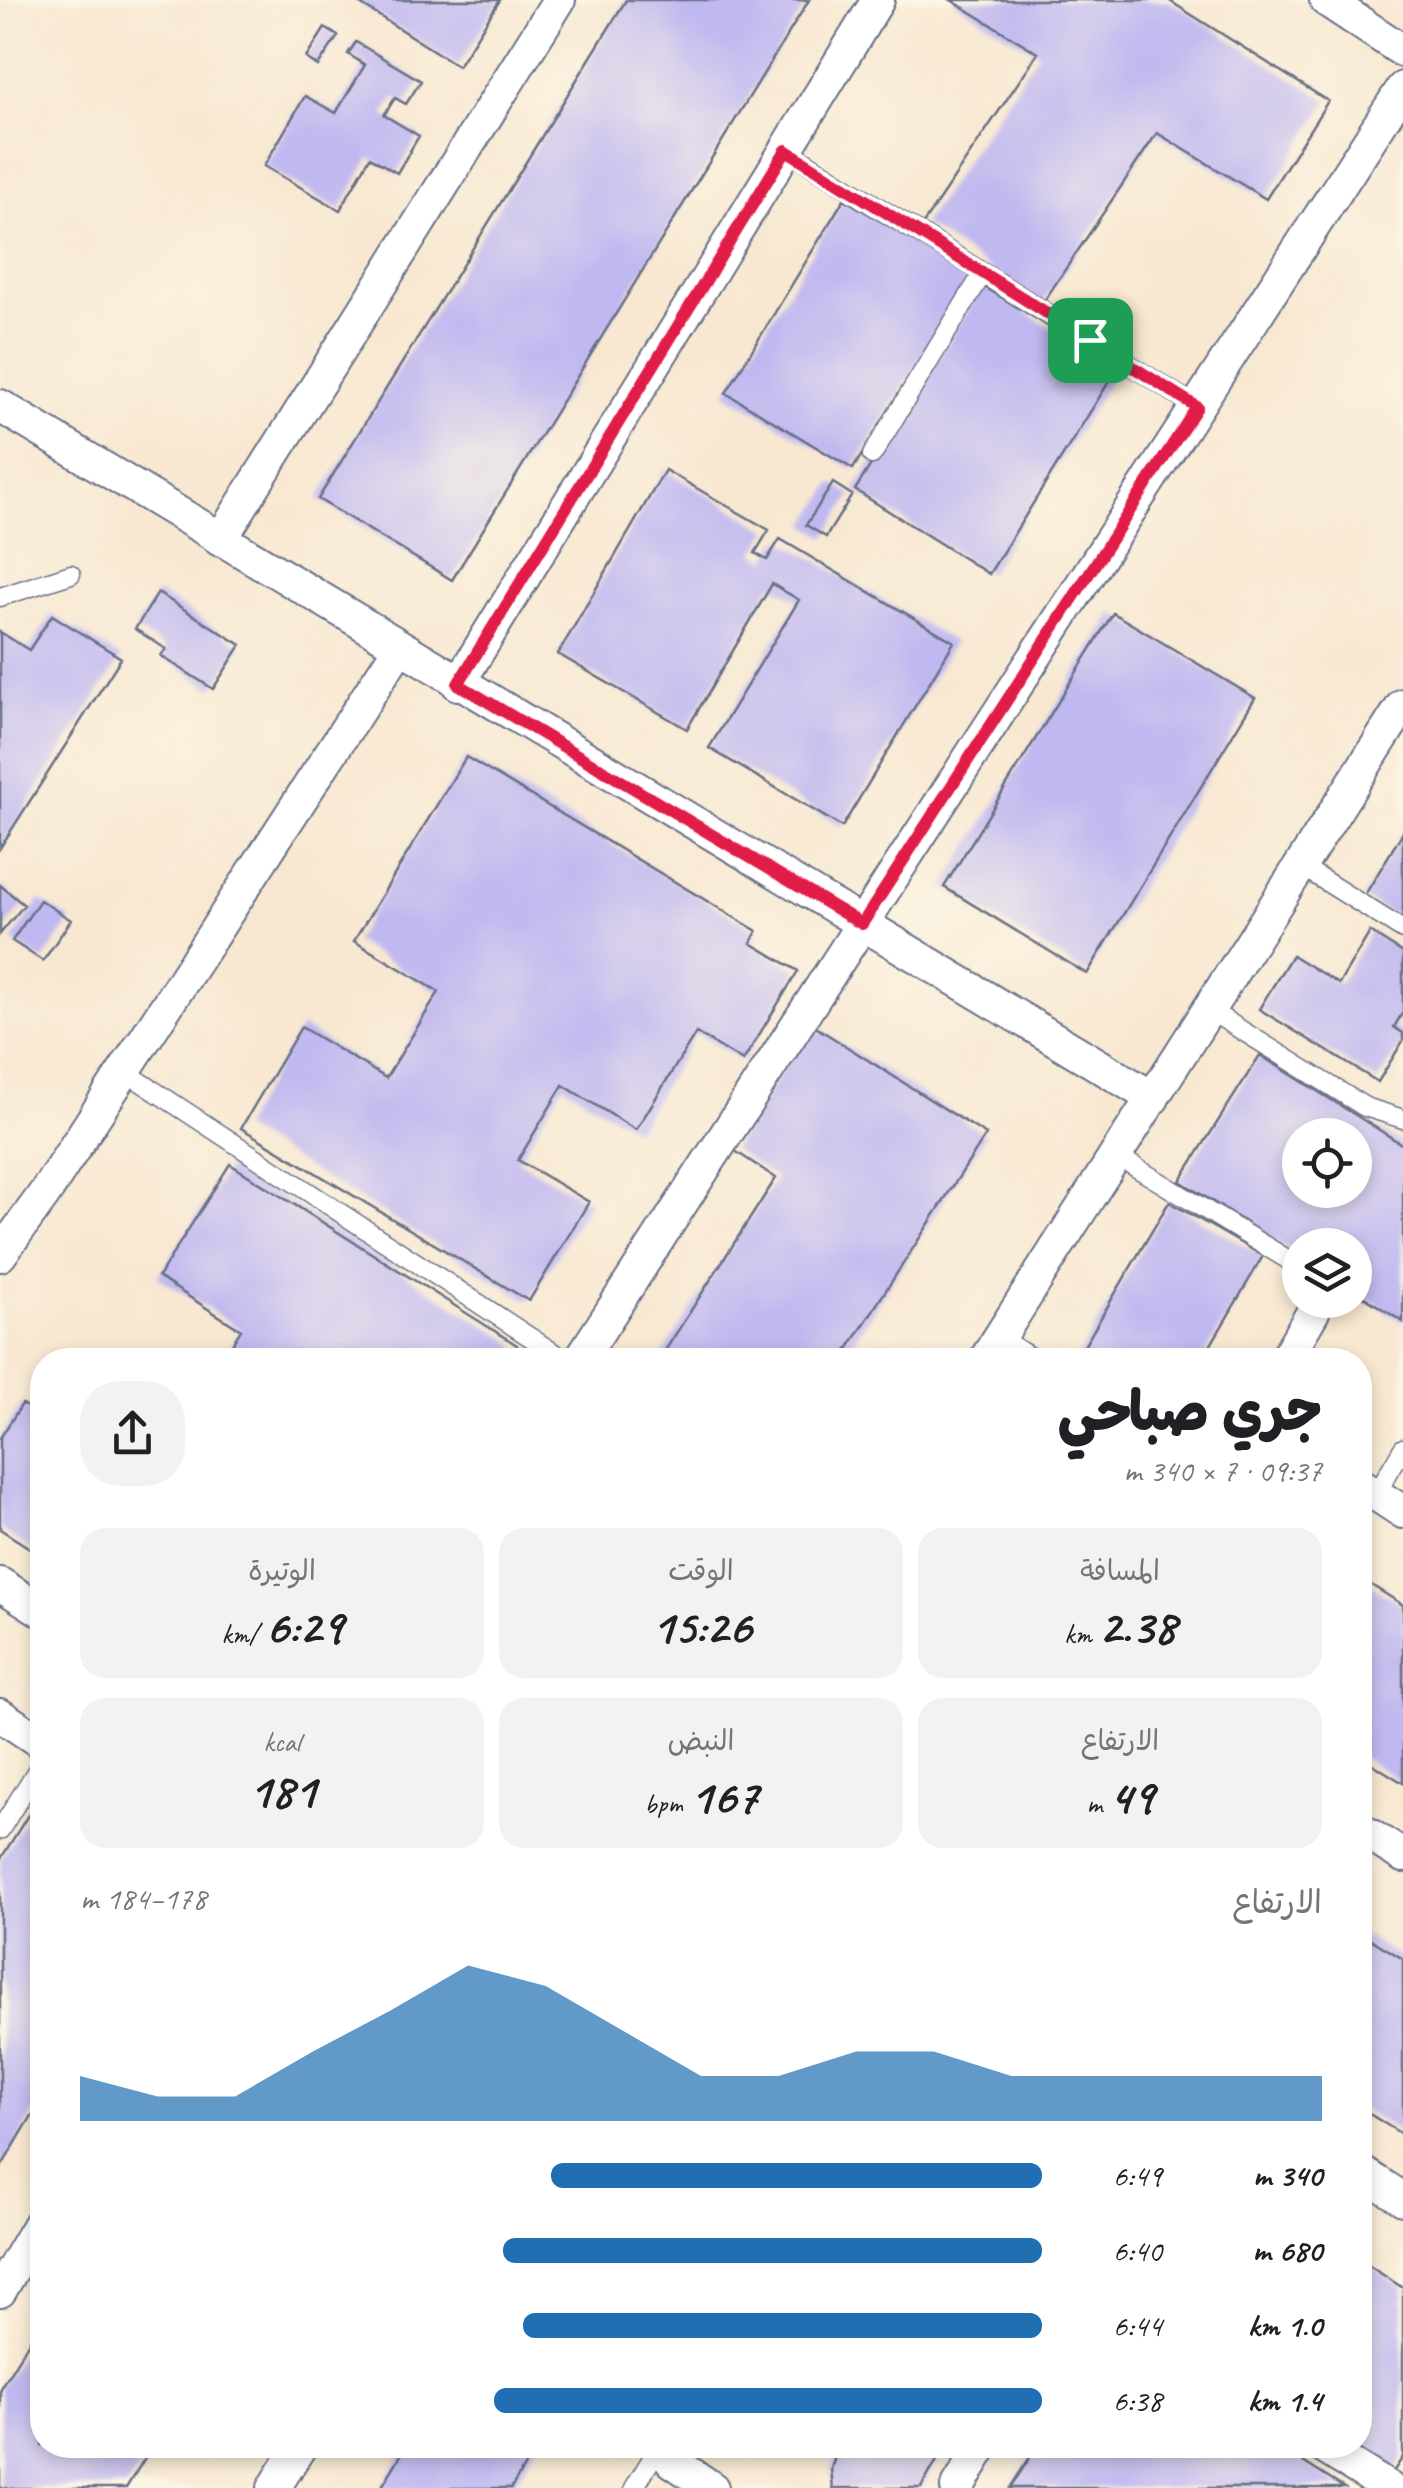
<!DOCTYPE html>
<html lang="ar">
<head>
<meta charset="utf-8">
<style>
	:root { --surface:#fff; --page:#f2f2f2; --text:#202124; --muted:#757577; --accent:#1f6fb2 }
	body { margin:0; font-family:Caveat,"Playpen Sans Arabic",sans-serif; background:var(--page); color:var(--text); direction:rtl; height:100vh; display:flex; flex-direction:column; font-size:38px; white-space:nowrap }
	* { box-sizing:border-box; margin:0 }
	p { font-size:32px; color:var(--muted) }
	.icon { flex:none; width:55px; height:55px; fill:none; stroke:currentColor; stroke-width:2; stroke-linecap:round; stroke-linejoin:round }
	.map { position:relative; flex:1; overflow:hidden; direction:ltr }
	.details { position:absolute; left:30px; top:1348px; width:1342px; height:1110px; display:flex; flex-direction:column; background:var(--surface); border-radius:40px; box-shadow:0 5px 15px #0003; direction:rtl }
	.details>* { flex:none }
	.buttons { position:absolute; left:1282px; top:1118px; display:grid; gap:20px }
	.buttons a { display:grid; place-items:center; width:90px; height:90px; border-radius:50%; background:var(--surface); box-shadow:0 5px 15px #0003; font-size:50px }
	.pin { position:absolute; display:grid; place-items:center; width:85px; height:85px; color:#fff; margin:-42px; border-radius:20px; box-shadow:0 5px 15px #0006 }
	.round { display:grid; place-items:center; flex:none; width:105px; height:105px; border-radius:40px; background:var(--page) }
	.overview { display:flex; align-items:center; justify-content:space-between; height:170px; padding:0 50px }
	h1 { font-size:55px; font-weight:800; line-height:75px }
	.stats { display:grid; grid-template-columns:repeat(3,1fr); gap:15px; height:170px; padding:10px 50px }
	.stats div { display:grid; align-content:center; border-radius:25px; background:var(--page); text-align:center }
	.stats b { font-size:50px; font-weight:800 }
	.stats small { font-size:28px; font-weight:400 }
	.stats p { font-size:28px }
	.chart { height:280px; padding:20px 50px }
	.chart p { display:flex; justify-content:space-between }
	.chart svg { width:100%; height:180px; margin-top:10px; fill:var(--accent); opacity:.7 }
	ul { padding:0 50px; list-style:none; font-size:32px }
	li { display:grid; grid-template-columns:160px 120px 1fr; align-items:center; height:75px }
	li i { height:25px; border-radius:12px; background:var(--accent) }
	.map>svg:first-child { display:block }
</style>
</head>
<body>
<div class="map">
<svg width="1403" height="2488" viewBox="0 0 1403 2488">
	<rect width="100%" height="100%" fill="#fcf5e5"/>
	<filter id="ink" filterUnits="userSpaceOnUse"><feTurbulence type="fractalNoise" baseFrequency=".01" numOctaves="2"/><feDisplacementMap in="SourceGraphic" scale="20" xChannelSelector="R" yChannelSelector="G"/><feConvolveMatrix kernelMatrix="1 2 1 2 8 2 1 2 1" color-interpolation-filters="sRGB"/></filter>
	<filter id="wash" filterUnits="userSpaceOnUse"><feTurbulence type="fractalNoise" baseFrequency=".0048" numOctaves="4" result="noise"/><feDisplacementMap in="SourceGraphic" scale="40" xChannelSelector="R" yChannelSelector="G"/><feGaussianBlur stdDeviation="2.25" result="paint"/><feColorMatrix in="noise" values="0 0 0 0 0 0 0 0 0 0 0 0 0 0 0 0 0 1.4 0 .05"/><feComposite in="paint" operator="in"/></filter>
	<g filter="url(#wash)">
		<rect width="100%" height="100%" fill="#f8e8d1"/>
		<g id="blocks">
			<path fill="#c0b8f0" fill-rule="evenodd" d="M354 0H500L458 66Z
				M626 0H809L452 580 318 499Z
				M951 0H1168L1328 101 1266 199 1157 133 1042 304 923 224 1038 53Z
				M325 28 338 36 318 66 306 58Z
				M356 42 421 81 406 104 395 98 384 115 419 136 397 173 370 157 340 210 264 166 305 96 336 113 365 65 348 54Z
				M844 199 971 276 853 469 726 393Z
				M983 286 1117 369 989 574 855 490Z
				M665 470 769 530 755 553 767 560 780 539 954 642 842 827 709 748 799 600 772 584 687 729 558 654Z
				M833 483 852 495 826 537 806 525Z
				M158 593 241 645 213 689 161 656 166 649 135 629Z
				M1113 613 1255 698 1087 974 944 887Z
				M52 615 121 658 0 848V632L29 650Z
				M466 757 757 931 751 943 798 971 743 1061 696 1033 636 1130 563 1085 518 1160 589 1202 529 1301 241 1128 301 1027 386 1078 439 992 354 941Z
				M1403 832V921L1363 898Z
				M0 885 24 905 0 934Z
				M40 900 71 920 43 961 12 941Z
				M1370 932 1403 953V1012L1394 1027 1403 1033V1041L1378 1082 1259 1009 1292 955 1339 984Z
				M811 1024 986 1135 841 1360H659L776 1178 732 1149Z
				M1260 1055 1403 1145V1322L1355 1291V1245H1300V1257L1180 1181ZM1300 1135H1355V1190H1300Z
				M230 1164 517 1345 507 1360H222L241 1330 158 1277Z
				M1169 1202 1263 1256 1202 1360H1076Z
				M22 1404 42 1417V1556L0 1529V1438Z
				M1360 1578 1403 1605V1783L1360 1756Z
				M28 1815 42 1824V2099L0 2169V1860Z
				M1364 1935 1403 1959V2135L1360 2108V1941Z
				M1360 2260 1403 2288V2457L1393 2472 1351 2445H1360Z
				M42 2321V2445H153L126 2488H0V2388Z
				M407 2445H538L511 2488H381Z
				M839 2445H946L921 2488H833L831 2469Z
				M1038 2445H1276L1344 2488H1010Z"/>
		</g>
	</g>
	<g filter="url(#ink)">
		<use href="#blocks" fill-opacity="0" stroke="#687086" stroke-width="2.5"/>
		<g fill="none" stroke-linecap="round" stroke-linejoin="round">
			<defs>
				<path id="lane" d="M786 149 1197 407
					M872 455 983 273
					M0 597 71 574
					M1301 866 1403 930
					M1209 1010 1365 1107 1403 1119
					M124 1071 565 1360
					M1117 1156 1300 1267
					M1000 1338 1035 1360
					M1376 1494 1403 1448
					M0 1830 42 1762
					M634 2488 660 2445"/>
				<path id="street" d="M1326 0 1403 51
					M0 406 1153 1098
					M220 540 559 0
					M458 684 878 0
					M0 1255 45 1193 399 648
					M580 1360 1403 88
					M985 1360 1403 705
					M1285 1360 1313 1312
					M1360 1484 1403 1512
					M0 1584 42 1611
					M0 1715 42 1743
					M1360 1829 1403 1856
					M1360 2171 1403 2199
					M0 2291 42 2219
					M660 2445 672 2461 712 2488
					M1320 2445 1389 2488
					M274 2488 301 2445
					M957 2488 983 2445"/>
			</defs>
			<use href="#lane" stroke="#687086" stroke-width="21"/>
			<use href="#street" stroke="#687086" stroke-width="36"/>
			<use href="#lane" stroke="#fff" stroke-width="18"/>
			<use href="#street" stroke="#fff" stroke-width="32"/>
		</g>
	</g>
	<g fill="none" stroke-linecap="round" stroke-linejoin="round" filter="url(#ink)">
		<defs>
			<path id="route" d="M786 150 1197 407 862 924 458 684Z"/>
		</defs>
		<use href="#route" stroke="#fff" stroke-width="20"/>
		<use href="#route" stroke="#e11d48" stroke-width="12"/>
	</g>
</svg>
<div class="buttons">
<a><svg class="icon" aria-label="locate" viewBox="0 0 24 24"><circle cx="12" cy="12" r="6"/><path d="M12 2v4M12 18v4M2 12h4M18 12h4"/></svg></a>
<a><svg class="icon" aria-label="layers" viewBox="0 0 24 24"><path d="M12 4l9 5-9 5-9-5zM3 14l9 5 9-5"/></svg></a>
</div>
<div class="pin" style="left:1090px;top:340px;background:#1e9e55"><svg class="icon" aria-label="arrive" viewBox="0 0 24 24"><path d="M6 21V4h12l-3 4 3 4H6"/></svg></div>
<section class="details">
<div class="overview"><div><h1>جري صباحي</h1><p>09:37 · 7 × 340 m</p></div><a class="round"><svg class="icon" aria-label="share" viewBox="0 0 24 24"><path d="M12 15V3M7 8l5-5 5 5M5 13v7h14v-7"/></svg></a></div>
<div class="stats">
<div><p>المسافة</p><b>2.38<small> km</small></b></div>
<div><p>الوقت</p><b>15:26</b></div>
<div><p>الوتيرة</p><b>6:29<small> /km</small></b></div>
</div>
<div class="stats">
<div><p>الارتفاع</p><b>49<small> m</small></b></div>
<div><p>النبض</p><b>167<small> bpm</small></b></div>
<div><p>kcal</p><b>181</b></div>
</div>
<div class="chart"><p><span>الارتفاع</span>178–184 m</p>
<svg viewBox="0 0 160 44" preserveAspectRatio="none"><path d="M0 44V33L10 38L20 38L30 27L40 17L50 6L60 11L70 22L80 33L90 33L100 27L110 27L120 33L130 33L140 33L150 33L160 33V44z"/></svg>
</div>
<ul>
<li><b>340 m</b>6:49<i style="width:51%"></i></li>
<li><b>680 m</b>6:40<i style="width:56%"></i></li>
<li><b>1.0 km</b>6:44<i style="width:54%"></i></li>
<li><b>1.4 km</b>6:38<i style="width:57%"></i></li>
</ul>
</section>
</div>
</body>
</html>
